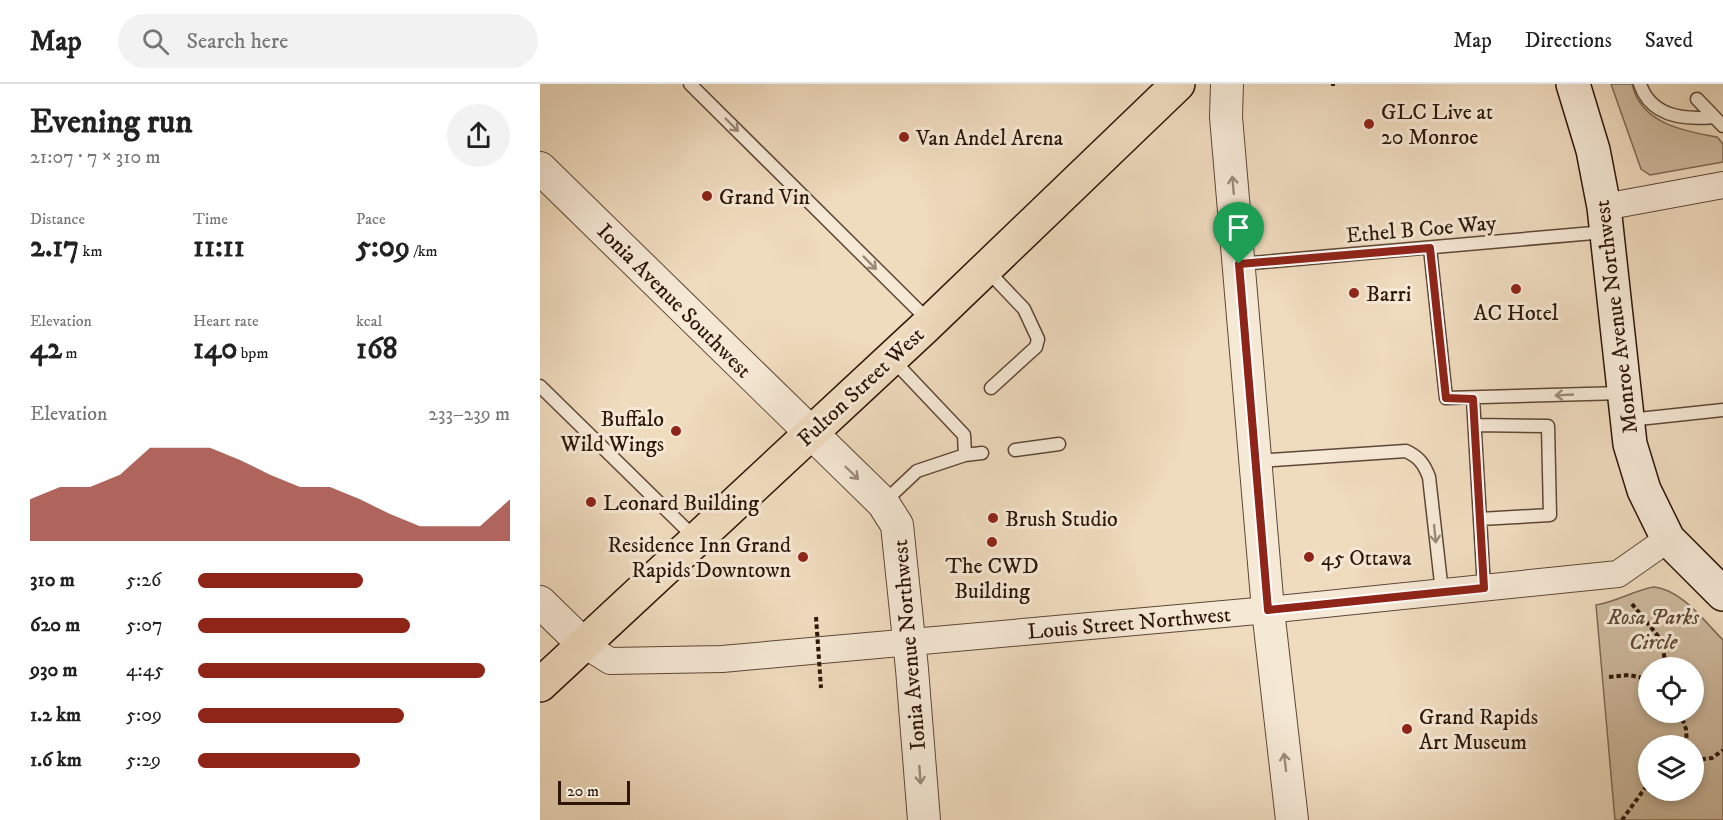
<!DOCTYPE html>
<html lang="en">
<head>
<meta charset="utf-8">
<style>
	:root { --surface:#fff; --page:#f2f2f2; --text:#222; --muted:#767676; --line:#e0e0e0; --accent:#8f2418 }
	body { margin:0; font-family:"IM FELL DW Pica",serif; background:var(--page); color:var(--text); height:100vh; display:flex; flex-direction:column; font-size:22px; white-space:nowrap }
	* { box-sizing:border-box; margin:0 }
	p { font-size:20px; color:var(--muted) }
	.icon { flex:none; width:33px; height:33px; fill:none; stroke:currentColor; stroke-width:2; stroke-linecap:round; stroke-linejoin:round }
	.map { position:relative; flex:1; overflow:hidden }
	.side { display:flex; flex-direction:column; background:var(--surface); width:540px }
	.side>* { flex:none }
	.tools { position:absolute; left:1098px; top:573px; display:grid; gap:12px }
	.tools a { display:grid; place-items:center; width:66px; height:66px; border-radius:50%; background:var(--surface); box-shadow:0 3px 9px #0003; font-size:30px }
	.scale { position:absolute; left:18px; bottom:15px; width:72px; box-sizing:border-box; padding-left:6px; border:3px solid #2d1608; border-top:0; font-size:16px; line-height:21px; white-space:nowrap; color:#2d1608; -webkit-text-stroke:4px #f5e8d5; paint-order:stroke }
	.pin { position:absolute; display:grid; place-items:center; width:51px; height:51px; color:#fff; margin:-62px -26px; border-radius:50% 50% 50% 0; rotate:-45deg; box-shadow:0 0 6px #0007 }
	.pin .icon { rotate:45deg }
	.round { display:grid; place-items:center; flex:none; width:63px; height:63px; border-radius:32px; background:var(--page) }
	.summary { display:flex; align-items:center; justify-content:space-between; height:102px; padding:0 30px }
	h1 { font-size:33px; font-weight:700; line-height:45px }
	.stats { display:grid; grid-template-columns:repeat(3,1fr); gap:9px; height:102px; padding:6px 30px }
	.stats div { display:grid; align-content:center }
	.stats b { font-size:30px; font-weight:700 }
	.stats small { font-size:16px; font-weight:400 }
	.stats p { font-size:16px }
	.chart { height:168px; padding:12px 30px }
	.chart p { display:flex; justify-content:space-between }
	.chart svg { width:100%; height:108px; margin-top:6px; fill:var(--accent); opacity:.7 }
	ul { padding:0 30px; list-style:none; font-size:20px }
	li { display:grid; grid-template-columns:96px 72px 1fr; align-items:center; height:45px }
	li i { height:15px; border-radius:8px; background:var(--accent) }
	header { display:flex; align-items:center; gap:36px; box-sizing:border-box; height:84px; padding:0 30px; background:var(--surface); border-bottom:2px solid var(--line) }
	header strong { font-size:28px }
	nav { display:flex; gap:33px; margin-inline-start:auto; font-size:21px }
	.search { width:420px; height:54px; background:var(--page); display:flex; align-items:center; gap:15px; box-sizing:border-box; padding:0 21px; border-radius:33px; color:var(--muted); font-size:22px }
	main { display:flex; flex:1; min-height:0 }
	.map>svg:first-child { display:block }
</style>
</head>
<body>
<header>
<strong>Map</strong>
<div class="search"><svg class="icon" aria-label="search" viewBox="0 0 24 24"><circle cx="10" cy="10" r="6"/><path d="M15 15l6 6"/></svg>Search here</div>
<nav><a>Map</a><a>Directions</a><a>Saved</a></nav>
</header>
<main>
<section class="side">
<div class="summary"><div><h1>Evening run</h1><p>21:07 · 7 × 310 m</p></div><a class="round"><svg class="icon" aria-label="share" viewBox="0 0 24 24"><path d="M12 15V3M7 8l5-5 5 5M5 13v7h14v-7"/></svg></a></div>
<div class="stats">
<div><p>Distance</p><b>2.17<small> km</small></b></div>
<div><p>Time</p><b>11:11</b></div>
<div><p>Pace</p><b>5:09<small> /km</small></b></div>
</div>
<div class="stats">
<div><p>Elevation</p><b>42<small> m</small></b></div>
<div><p>Heart rate</p><b>140<small> bpm</small></b></div>
<div><p>kcal</p><b>168</b></div>
</div>
<div class="chart"><p><span>Elevation</span>233–239 m</p>
<svg viewBox="0 0 160 44" preserveAspectRatio="none"><path d="M0 44V27L10 22L20 22L30 17L40 6L50 6L60 6L70 11L80 17L90 22L100 22L110 27L120 33L130 38L140 38L150 38L160 27V44z"/></svg>
</div>
<ul>
<li><b>310 m</b>5:26<i style="width:53%"></i></li>
<li><b>620 m</b>5:07<i style="width:68%"></i></li>
<li><b>930 m</b>4:45<i style="width:92%"></i></li>
<li><b>1.2 km</b>5:09<i style="width:66%"></i></li>
<li><b>1.6 km</b>5:29<i style="width:52%"></i></li>
</ul>
</section>
<div class="map">
<svg width="1183" height="736" viewBox="0 0 1183 736">
	<rect width="100%" height="100%" fill="#efdbbe"/>
	<filter id="stains"><feTurbulence type="fractalNoise" baseFrequency=".00333" numOctaves="4"/><feColorMatrix values="0 0 0 0 .2 0 0 0 0 .09 0 0 0 0 .02 0 0 0 .5 -.17"/></filter>
	<radialGradient id="worn" r=".72"><stop offset=".6" stop-color="#630" stop-opacity="0"/><stop offset="1" stop-color="#630" stop-opacity=".3"/></radialGradient>
	<path fill="#ceba9f" stroke="#7e6854" stroke-width="1.5" fill-rule="evenodd" d="M1071 0H1092C1101 39 1142 47 1177 53L1183 60V78L1110 91 1101 85Z
		M1114 503C1142 506 1164 537 1183 556V736H1075L1056 521C1077 518 1094 506 1114 503ZM1108 584H1154V628H1108ZM1108 662H1154V706H1108Z"/>
	<g fill="none" stroke-linecap="round" stroke-linejoin="round">
		<defs>
			<path id="service" d="M150 0 390 238
				M1100 0C1111 33 1144 36 1174 33
				M1157 15 1183 42
				M890 164 906 314 1082 309
				M700 180 1065 148
				M447 186 484 225 498 255 496 263 451 304
				M0 302 155 454
				M933 315 944 504
				M1089 336 1183 326
				M935 341 1008 342 1010 431 940 435
				M475 366 519 360
				M425 371 442 369
				M717 377 866 367C879 373 884 380 889 393L902 508
				M343 419 377 387 425 371 424 351 352 275"/>
			<path id="minor" d="M1064 123 1183 101
				M43 560 70 577 182 575 728 526 1078 490 1128 455"/>
			<path id="tertiary" d="M687 0 686 33 728 526 752 736
				M0 84 343 419 357 441 372 585 384 736
				M0 518 43 560"/>
			<path id="secondary" d="M1033 0 1053 66 1064 123 1090 360 1104 406 1128 455 1183 510"/>
			<path id="primary" d="M0 601 384 244 638 0"/>
		</defs>
		<use href="#service" stroke="#5e4736" stroke-width="15"/>
		<use href="#minor" stroke="#5e4736" stroke-width="28"/>
		<use href="#tertiary" stroke="#5e4736" stroke-width="34"/>
		<use href="#secondary" stroke="#2d1608" stroke-width="36"/>
		<use href="#primary" stroke="#2d1608" stroke-width="36"/>
		<path stroke="#2d1608" stroke-width="4" stroke-dasharray="4.5 3" stroke-linecap="butt" d="M791 0H795
			M1092 520 1122 557 1126 584
			M1069 593 1089 591 1108 595
			M1140 628 1146 645 1147 662
			M1154 676 1172 674 1183 666
			M1082 736 1108 700"/>
		<use href="#service" stroke="#f5e8d5" stroke-width="12"/>
		<use href="#minor" stroke="#f5e8d5" stroke-width="26"/>
		<use href="#tertiary" stroke="#f5e8d5" stroke-width="32"/>
		<use href="#secondary" stroke="#f5e8d5" stroke-width="33"/>
		<use href="#primary" stroke="#efdbbe" stroke-width="33"/>
		<path stroke="#2d1608" stroke-width="4" stroke-dasharray="4.5 3" stroke-linecap="butt" d="M276 533 281 604"/>
	</g>
	<defs><path id="oneway-shaft" d="M-6 0H5M1.5-3L5.5 0L1.5 3" fill="none" stroke-width="1.6" stroke-linecap="round" stroke-linejoin="round" transform="scale(1.5)"/></defs>
	<g stroke="#9b8a79">
		<use href="#oneway-shaft" transform="translate(192 41) rotate(45)"/>
		<use href="#oneway-shaft" transform="translate(693 101) rotate(-95)"/>
		<use href="#oneway-shaft" transform="translate(330 179) rotate(45)"/>
		<use href="#oneway-shaft" transform="translate(1024 311) rotate(177)"/>
		<use href="#oneway-shaft" transform="translate(312 389) rotate(44)"/>
		<use href="#oneway-shaft" transform="translate(895 450) rotate(84)"/>
		<use href="#oneway-shaft" transform="translate(745 678) rotate(-97)"/>
		<use href="#oneway-shaft" transform="translate(380 691) rotate(86)"/>
	</g>
	<g fill="none" stroke-linecap="round" stroke-linejoin="round">
		<defs>
			<path id="route" d="M890 164 906 314 933 315 944 504 728 526 699 180Z"/>
		</defs>
		<use href="#route" stroke="#fff" stroke-width="12"/>
		<use href="#route" stroke="#8f2418" stroke-width="8"/>
	</g>
	<g fill="#8f2418" stroke="#f5e8d5" stroke-width="2">
		<circle cx="829" cy="40" r="6"/>
		<circle cx="364" cy="53" r="6"/>
		<circle cx="167" cy="112" r="6"/>
		<circle cx="976" cy="205" r="6"/>
		<circle cx="814" cy="209" r="6"/>
		<circle cx="136" cy="347" r="6"/>
		<circle cx="51" cy="418" r="6"/>
		<circle cx="453" cy="434" r="6"/>
		<circle cx="452" cy="458" r="6"/>
		<circle cx="263" cy="473" r="6"/>
		<circle cx="769" cy="473" r="6"/>
		<circle cx="867" cy="645" r="6"/>
	</g>
	<g text-anchor="middle" stroke-width="6" stroke-linejoin="round" paint-order="stroke">
		<g font-size="22" fill="#2d1608" stroke="#f5e8d5" text-anchor="start">
			<text x="841" y="35">GLC Live at<tspan x="841" dy="25">20 Monroe</tspan></text>
			<text x="376" y="61">Van Andel Arena</text>
			<text x="179" y="120">Grand Vin</text>
			<text x="826" y="217">Barri</text>
			<text x="976" y="236" text-anchor="middle">AC Hotel</text>
			<text x="124" y="342" text-anchor="end">Buffalo<tspan x="124" dy="25">Wild Wings</tspan></text>
			<text x="63" y="426">Leonard Building</text>
			<text x="465" y="442">Brush Studio</text>
			<text x="251" y="468" text-anchor="end">Residence Inn Grand<tspan x="251" dy="25">Rapids Downtown</tspan></text>
			<text x="781" y="481">45 Ottawa</text>
			<text x="452" y="489" text-anchor="middle">The CWD<tspan x="452" dy="25">Building</tspan></text>
			<text x="879" y="640">Grand Rapids<tspan x="879" dy="25">Art Museum</tspan></text>
		</g>
		<g font-size="22" fill="#2d1608" stroke="#f5e8d5">
			<text transform="translate(881 144) rotate(-5)" y="8">Ethel B Coe Way</text>
			<text transform="translate(135 216) rotate(45)" y="8">Ionia Avenue Southwest</text>
			<text transform="translate(1075 233) rotate(-97)" y="8">Monroe Avenue Northwest</text>
			<text transform="translate(320 302) rotate(-43)" y="8">Fulton Street West</text>
			<text transform="translate(589 538) rotate(-5)" y="8">Louis Street Northwest</text>
			<text transform="translate(368 561) rotate(-95)" y="8">Ionia Avenue Northwest</text>
		</g>
		<g font-size="22" font-style="italic" fill="#5d4735" stroke="#f5e8d5">
			<text x="1113" y="540">Rosa Parks<tspan x="1113" dy="25">Circle</tspan></text>
		</g>
	</g>
	<rect width="100%" height="100%" filter="url(#stains)"/>
	<rect width="100%" height="100%" fill="url(#worn)"/>
</svg>
<div class="tools">
<a><svg class="icon" aria-label="locate" viewBox="0 0 24 24"><circle cx="12" cy="12" r="6"/><path d="M12 2v4M12 18v4M2 12h4M18 12h4"/></svg></a>
<a><svg class="icon" aria-label="layers" viewBox="0 0 24 24"><path d="M12 4l9 5-9 5-9-5zM3 14l9 5 9-5"/></svg></a>
</div>
<div class="scale">20 m</div>
<div class="pin" style="left:699px;top:180px;background:#1e9e55"><svg class="icon" aria-label="arrive" viewBox="0 0 24 24"><path d="M6 21V4h12l-3 4 3 4H6"/></svg></div>
</div>
</main>
</body>
</html>
